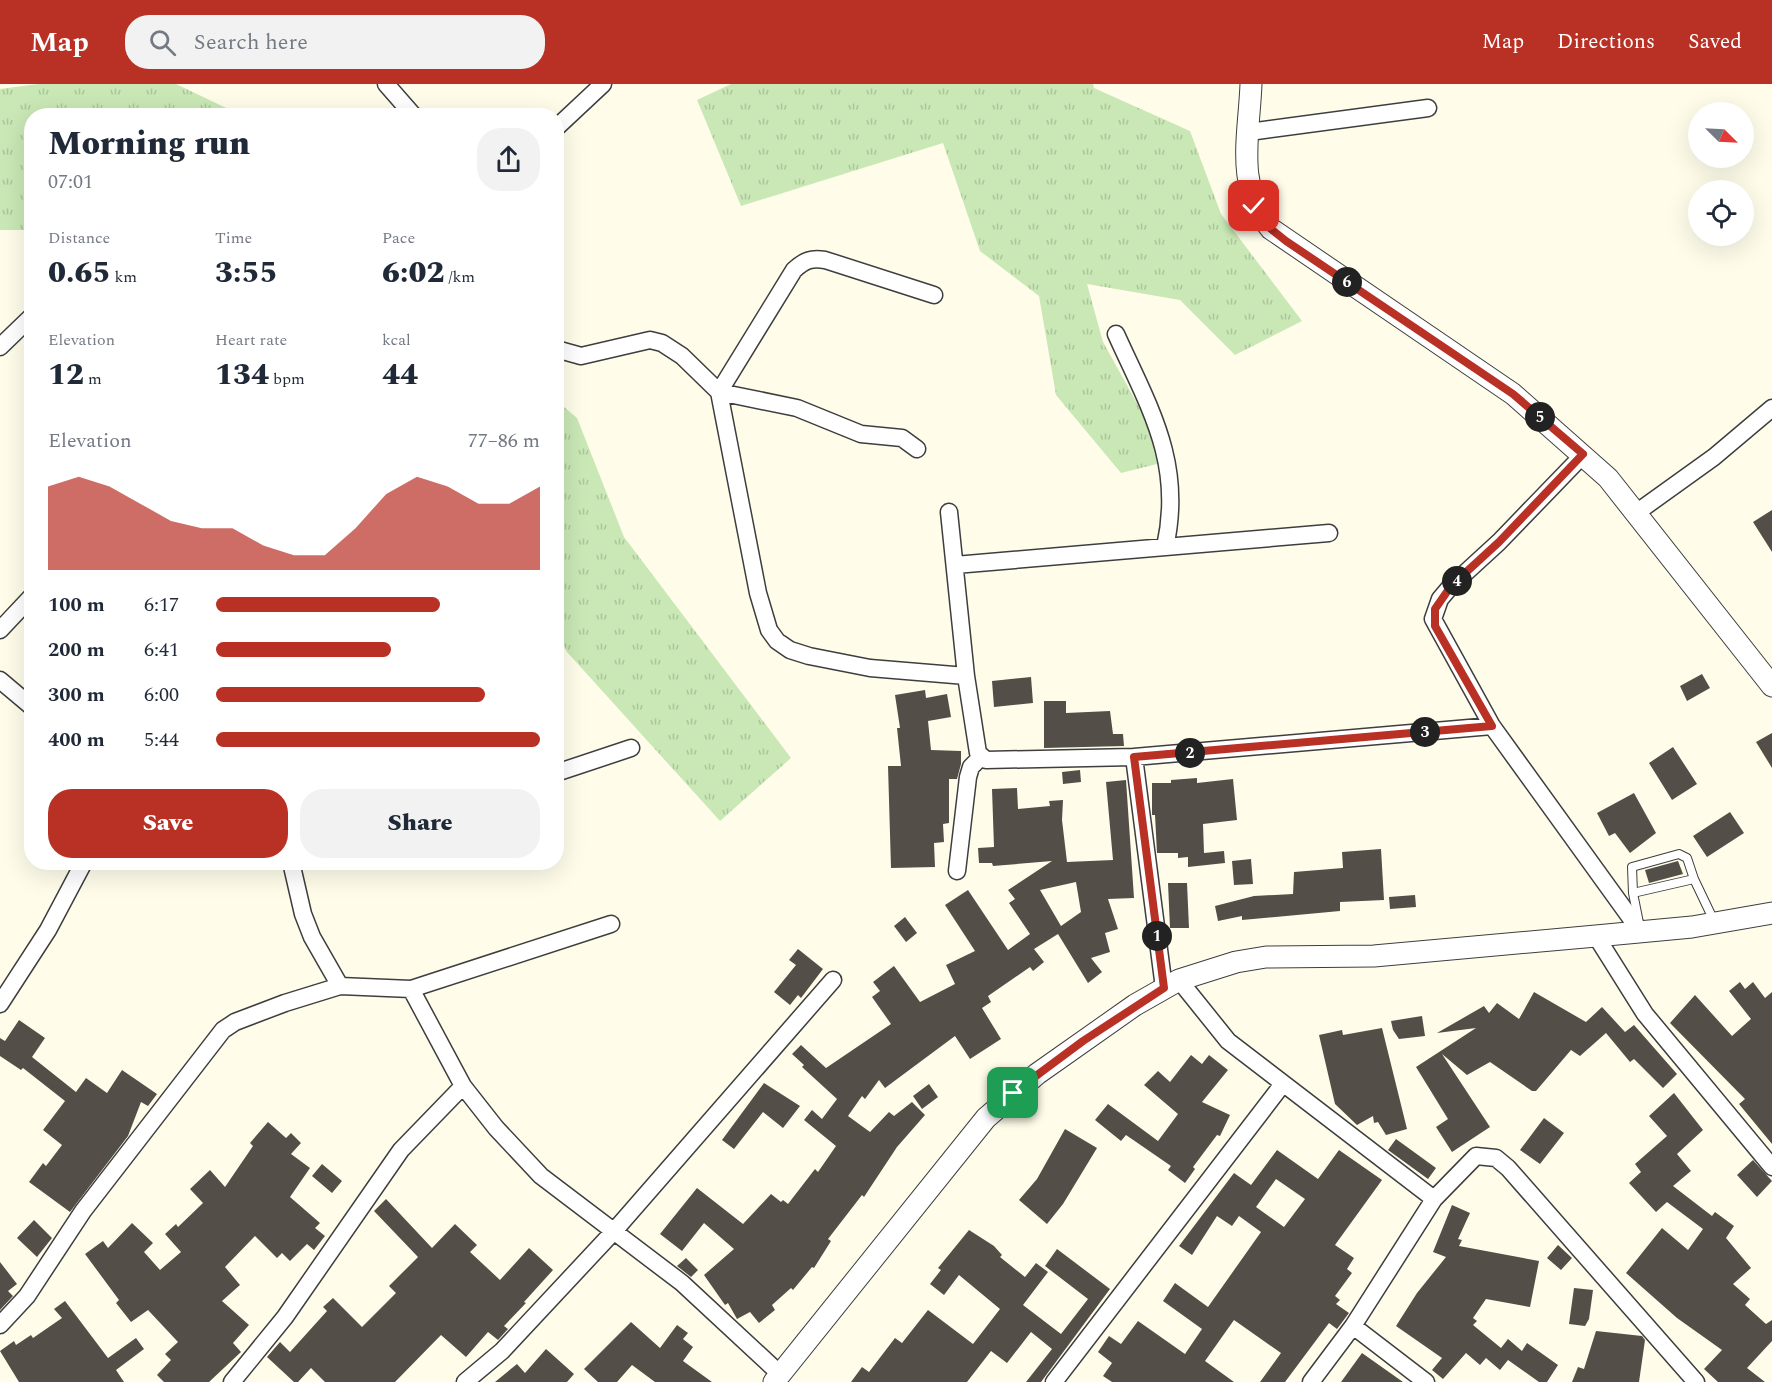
<!DOCTYPE html>
<html lang="en">
<head>
<meta charset="utf-8">
<style>
	:root { --surface:#fff; --page:#f2f2f3; --text:#1f2937; --muted:#747a83; --accent:#b93025 }
	body { margin:0; font-family:Spectral,serif; background:var(--page); color:var(--text); height:100vh; display:flex; flex-direction:column; font-size:22px; white-space:nowrap }
	* { box-sizing:border-box; margin:0 }
	p { font-size:20px; color:var(--muted) }
	.icon { flex:none; width:33px; height:33px; fill:none; stroke:currentColor; stroke-width:2; stroke-linecap:round; stroke-linejoin:round }
	.map { position:relative; flex:1; overflow:hidden }
	.drawer { position:absolute; left:24px; top:24px; width:540px; height:762px; display:flex; flex-direction:column; background:var(--surface); border-radius:24px; box-shadow:0 6px 24px #0002 }
	.drawer>* { flex:none }
	.needle { width:39px; rotate:114deg }
	.controls { position:absolute; left:1688px; top:18px; display:grid; gap:12px }
	.controls a { display:grid; place-items:center; width:66px; height:66px; border-radius:50%; background:var(--surface); box-shadow:0 6px 24px #0002; font-size:30px }
	.pin { position:absolute; display:grid; place-items:center; width:51px; height:51px; color:#fff; margin:-26px; border-radius:12px; box-shadow:0 3px 9px #0006 }
	.km { position:absolute; width:30px; height:30px; margin:-15px; border-radius:50%; background:#222; color:#fff; font-size:16px; line-height:30px; text-align:center }
	.round { display:grid; place-items:center; flex:none; width:63px; height:63px; border-radius:24px; background:var(--page) }
	.overview { display:flex; align-items:center; justify-content:space-between; height:102px; padding:0 24px }
	h1 { font-size:33px; font-weight:800; line-height:45px }
	.metrics { display:grid; grid-template-columns:repeat(3,1fr); gap:9px; height:102px; padding:6px 24px }
	.metrics div { display:grid; align-content:center }
	.metrics b { font-size:30px; font-weight:800 }
	.metrics small { font-size:16px; font-weight:400 }
	.metrics p { font-size:16px }
	.chart { height:168px; padding:12px 24px }
	.chart p { display:flex; justify-content:space-between }
	.chart svg { width:100%; height:108px; margin-top:6px; fill:var(--accent); opacity:.7 }
	.button { display:flex; gap:12px; margin-top:auto; padding:12px 24px }
	.button a { flex:1; height:69px; border-radius:24px; background:var(--accent); color:#fff; font-size:24px; font-weight:800; line-height:69px; text-align:center }
	.button a+a { background:var(--page); color:var(--text) }
	ul { padding:0 24px; list-style:none; font-size:20px }
	li { display:grid; grid-template-columns:96px 72px 1fr; align-items:center; height:45px }
	li i { height:15px; border-radius:8px; background:var(--accent) }
	header { display:flex; align-items:center; gap:36px; box-sizing:border-box; height:84px; padding:0 30px; background:var(--accent); color:#fff }
	header strong { font-size:28px }
	nav { display:flex; gap:33px; margin-inline-start:auto; font-size:21px }
	.search { width:420px; height:54px; background:var(--page); display:flex; align-items:center; gap:15px; box-sizing:border-box; padding:0 21px; border-radius:24px; color:var(--muted); font-size:22px }
	.map>svg:first-child { display:block }
</style>
</head>
<body>
<header>
<strong>Map</strong>
<div class="search"><svg class="icon" aria-label="search" viewBox="0 0 24 24"><circle cx="10" cy="10" r="6"/><path d="M15 15l6 6"/></svg>Search here</div>
<nav><a>Map</a><a>Directions</a><a>Saved</a></nav>
</header>
<div class="map">
<svg width="1772" height="1298" viewBox="0 0 1772 1298">
	<defs>
		<pattern id="grass-tufts" width="24" height="20" patternUnits="userSpaceOnUse" patternTransform="scale(1.5)"><rect width="24" height="20" fill="#c9e8b5"/><path d="M3 7l-1-3M5 7V3M7 7l1-3M15 17l-1-3M17 17v-4M19 17l1-3" fill="none" stroke="#abc69a"/></pattern>
	</defs>
	<rect width="100%" height="100%" fill="#fffdea"/>
	<path fill="url(#grass-tufts)" d="M38 0H176L241 31 32 32 31 146H0V5Z
		M731 0H1093L1094 4 1190 47 1221 130 1302 237 1235 271 1180 216 1087 200 1103 258 1169 377 1121 389 1056 311 1039 212 980 167 943 59 741 122 697 16Z
		M557 317 577 334 624 453 791 674 720 737 567 568 557 547Z"/>
	<path fill="#544e48" fill-rule="evenodd" d="M1772 426V468L1753 438Z
		M1702 590 1710 604 1687 617 1680 602Z
		M1031 593 1033 619 994 623 992 597Z
		M925 606 926 614 947 610 951 633 928 637 931 666 961 667V680L957 695H949V739L943 740 944 758 934 759 935 783 891 784 888 682H901L897 644H900L895 611Z
		M1044 617H1066V629L1110 627 1113 650H1123L1124 662 1044 664Z
		M1772 649V684L1756 658Z
		M1673 663 1697 700 1672 716 1649 679Z
		M1080 686 1081 698 1063 700 1062 688Z
		M1197 694V699L1233 695 1237 736 1203 740 1204 769 1224 767 1225 779 1188 783V773L1178 774V769H1157L1155 731H1152V699H1171V696Z
		M1126 696 1134 814 1108 815 1118 845 1105 849 1110 868 1091 874 1102 888 1088 899 1058 850 1034 865 1044 878 1033 887 1030 883 988 912 991 918 982 924 1001 955 970 975 955 952 885 1004 879 996 865 1015 862 1012 848 1032 870 1048 889 1028 894 1032 912 1018 925 1031 897 1063 864 1113 862 1111 828 1155 831 1157 814 1184 812 1183 793 1206 791 1204 772 1221 775 1226 759 1239 750 1228 737 1235 728 1219 725 1221 704 1191 734 1165 704 1139 682 1167 660 1150 697 1104 743 1140 771 1110 781 1118 783 1116 788 1120 815 1085 818 1088 836 1062 804 1036 812 1026 822 1035 837 1015 802 983 804 981 792 970 801 961 826 984 891 940 872 913 880 907 873 898 894 882 920 918 955 900 946 881 975 867 945 821 968 806 1008 866 1030 850 1009 819 1015 815 1008 806 1052 777 993 782 992 779H979L978 764 994 763 992 705 1017 704 1018 725 1050 722 1049 717 1063 716 1062 736 1067 778 1113 776 1106 698ZM1076 798 1081 828 1061 842 1040 806Z
		M1634 709 1656 749 1630 769 1615 749 1609 752 1597 729Z
		M1730 728 1744 749 1707 773 1693 752Z
		M1381 765 1384 816 1340 818V827L1242 836V832L1218 837 1215 822 1254 812 1293 810 1294 788 1343 784 1342 768Z
		M1251 775 1253 800 1234 801 1232 777Z
		M1678 777 1683 790 1649 799 1645 786Z
		M1168 799H1187L1189 844H1170Z
		M1415 811 1416 823 1390 825 1389 813Z
		M905 833 917 849 906 858 894 842Z
		M798 865 823 885 801 914 798 911 790 921 774 908 796 881 789 876Z
		M1740 898 1745 905 1753 898 1765 914 1772 908V1060L1739 1020 1745 1015 1670 939 1695 911 1732 952 1751 935 1729 907Z
		M1534 908 1586 938 1602 923 1625 948 1634 941 1677 990 1663 1004 1634 975 1630 978 1606 949 1580 972 1571 966 1536 1007H1532L1490 978 1467 991 1442 970 1490 1043 1452 1068 1436 1043 1448 1035 1416 983 1476 944 1437 949 1484 922 1489 929 1497 919 1519 935Z
		M1422 932 1425 952 1399 955 1393 946 1391 937Z
		M19 936 45 954 32 973 76 1008 86 994 107 1009 122 986 157 1010 148 1022 141 1018 128 1052 70 1128 29 1098 43 1079 46 1082 62 1061 43 1046 65 1017 23 984 21 986 0 972V954L5 957Z
		M1382 944 1407 1045 1386 1051 1378 1038 1374 1039 1373 1032 1357 1041 1335 1020 1319 951 1342 946 1343 951Z
		M1191 971 1202 980 1209 971 1228 986 1202 1018 1230 1031 1220 1052 1217 1051 1193 1083 1195 1085 1185 1099 1168 1086 1171 1082 1126 1051 1121 1057 1095 1036 1108 1020 1158 1057 1178 1030 1144 1001 1158 987 1170 998Z
		M764 999 800 1022 783 1044 763 1028 734 1065 722 1056Z
		M929 1000 938 1013 922 1025 913 1012Z
		M1674 1009 1703 1046 1677 1070 1691 1087 1673 1102 1712 1132 1715 1128 1734 1142 1726 1154 1751 1184 1733 1200 1750 1215 1745 1221 1766 1240 1772 1236V1257L1747 1284 1765 1298H1718L1704 1285 1722 1266 1677 1234 1626 1189 1662 1144 1688 1166 1703 1145 1667 1118 1656 1128 1629 1099 1641 1088 1635 1080 1667 1052 1649 1032Z
		M1544 1034 1564 1049 1540 1080 1520 1066Z
		M268 1038 286 1054 291 1049 301 1059 291 1070 310 1084 290 1113 320 1139 315 1144 325 1152 314 1166 307 1160 290 1177 282 1169 277 1174 255 1152 225 1183 240 1201 222 1217 249 1241 233 1259 241 1268 209 1298H164L157 1291 171 1276 165 1270 178 1258 148 1226 131 1238 116 1219 119 1216 85 1170 103 1157 108 1164 132 1139 153 1159 144 1168 160 1186 181 1168 165 1150 176 1140 178 1143 203 1119 190 1105 210 1086 225 1103 253 1062 250 1059Z
		M1065 1045 1097 1064 1063 1120 1047 1140 1019 1116 1037 1095Z
		M1396 1055 1436 1084 1428 1095 1388 1066Z
		M1277 1066 1318 1095 1339 1066 1382 1096 1335 1161 1354 1174 1347 1185 1352 1189 1335 1212 1340 1216 1336 1220 1349 1229 1337 1245 1329 1239 1285 1298H1260L1281 1269 1234 1236 1205 1277 1234 1298H1112L1103 1292 1112 1279 1098 1268 1109 1252 1121 1260 1138 1237 1185 1270 1202 1245 1163 1217 1175 1199 1208 1223 1261 1148 1239 1132 1232 1142 1217 1132 1192 1171 1179 1162 1234 1089 1251 1101ZM1276 1095 1305 1115 1284 1143 1256 1123Z
		M1753 1076 1772 1097 1757 1113 1737 1091Z
		M322 1080 342 1097 332 1109 312 1092Z
		M386 1115 432 1164 455 1140 477 1161 470 1168 500 1196 529 1164 553 1186 524 1218 526 1219 504 1242 508 1245 498 1256 488 1248 466 1273 441 1251 395 1298H325L311 1284 298 1298H294L267 1273 280 1258 290 1268 327 1227 323 1223 333 1214 362 1243 396 1209 389 1202 418 1173 374 1127Z
		M1452 1121 1470 1129 1458 1155 1462 1156 1459 1162 1539 1177 1530 1223 1486 1215 1473 1234 1477 1237 1473 1241 1501 1264 1508 1255 1522 1267 1527 1259 1558 1281 1547 1298H1539L1508 1276 1500 1286 1486 1274 1480 1281 1466 1269 1443 1295 1432 1286 1442 1274 1396 1242 1417 1209 1446 1173 1433 1168Z
		M34 1136 52 1154 37 1173 17 1154Z
		M969 1146 994 1162 1002 1171 1000 1173 1025 1193 1036 1179 1048 1188 1023 1221 1061 1250 1088 1215 1045 1182 1057 1165 1110 1205 1041 1298H1026L1052 1265 1031 1248 1007 1279 991 1267 967 1298H851L862 1283 869 1288 895 1254 902 1259 928 1226 973 1260 1000 1225 959 1191 944 1211 930 1200 941 1186 938 1184Z
		M1558 1161 1572 1174 1561 1186 1547 1174Z
		M686 1174 698 1186 691 1193 677 1182Z
		M0 1178 17 1200 8 1207 13 1212 0 1226Z
		M1574 1204 1593 1206 1589 1235 1585 1242 1569 1240Z
		M65 1217 108 1274 136 1254 144 1265 116 1286 124 1298H19L0 1267 14 1257 16 1261 31 1251 33 1254 62 1234 54 1225Z
		M631 1238 660 1264 677 1241 688 1249 683 1255 693 1263 683 1277 712 1298H655L632 1281 617 1298H598L584 1285Z
		M1596 1247 1642 1252 1645 1256 1639 1298H1572L1578 1283 1584 1285Z
		M546 1265 574 1290 567 1298H495L517 1280 525 1289Z
		M1362 1269 1403 1298H1341Z"/>
	<g fill="none" stroke-linecap="round" stroke-linejoin="round">
		<defs>
			<path id="service" d="M1633 809 1632 783 1679 770 1687 774 1694 795
				M1639 839 1633 809 1694 795 1715 839"/>
			<path id="minor" d="M386 0 414 32
				M556 44 603 0
				M1249 48 1428 24
				M934 211 825 176C811 174 805 176 794 186L719 308 758 509 769 546 777 557 790 566 809 572 870 584 966 592
				M1116 250C1149 323 1184 379 1165 463
				M0 263 32 232
				M556 265 581 272 650 256 662 259 682 272 719 308 797 324 861 350 902 354 917 365
				M1583 371 1499 458 1451 502 1440 515 1433 535 1492 642 1640 847
				M949 428 966 592 978 669 986 676 1134 673 1492 642
				M1636 429 1714 373 1772 324
				M955 481 1329 449
				M0 546 32 512
				M0 596 32 623
				M1134 673 1164 904
				M556 689 631 664
				M291 778 303 830 312 853 340 902
				M957 787 968 693 971 683 981 673
				M1596 852 1645 930 1772 1083
				M1179 896 1228 957 1434 1115
				M411 905 463 1002 496 1044 541 1092 682 1199 780 1290
				M0 920 48 846 84 778
				M0 1241 27 1212 83 1127 223 946 235 938 285 919 340 902 411 905 611 840
				M1353 1242 1426 1298
				M232 1298 285 1233 401 1066 463 1002
				M465 1298 502 1267 615 1146 833 896
				M1054 1298 1282 1001
				M1311 1298 1353 1242 1434 1115 1476 1072 1496 1074 1508 1084 1696 1298"/>
			<path id="tertiary" d="M1251 0C1249 52 1235 102 1271 145L1513 310 1608 394 1772 602
				M774 1298 986 1034 1037 990 1135 921 1179 896 1236 878 1266 873 1374 872 1596 852 1692 843 1772 829"/>
		</defs>
		<use href="#service" stroke="#3e3e3e" stroke-width="10"/>
		<use href="#minor" stroke="#3e3e3e" stroke-width="19"/>
		<use href="#tertiary" stroke="#3e3e3e" stroke-width="23"/>
		<use href="#service" stroke="#fff" stroke-width="8"/>
		<use href="#minor" stroke="#fff" stroke-width="16"/>
		<use href="#tertiary" stroke="#fff" stroke-width="21"/>
	</g>
	<g fill="none" stroke-linecap="round" stroke-linejoin="round">
		<defs>
			<path id="route" d="M1013 1009 1083 957 1164 904 1134 673 1492 642 1435 542V525L1451 502 1499 458 1583 370 1513 310 1286 157 1271 145 1254 122"/>
		</defs>
		<use href="#route" stroke="#fff" stroke-width="12"/>
		<use href="#route" stroke="#b93025" stroke-width="8"/>
	</g>
</svg>
<div class="controls">
<a><svg class="needle" viewBox="-14 -14 28 28"><path d="M0-13l5 13h-10z" fill="#e53935"/><path d="M0 13l5-13h-10z" fill="#747a83"/></svg></a>
<a><svg class="icon" aria-label="locate" viewBox="0 0 24 24"><circle cx="12" cy="12" r="6"/><path d="M12 2v4M12 18v4M2 12h4M18 12h4"/></svg></a>
</div>
<div class="pin" style="left:1013px;top:1009px;background:#1e9e55"><svg class="icon" aria-label="arrive" viewBox="0 0 24 24"><path d="M6 21V4h12l-3 4 3 4H6"/></svg></div>
<div class="pin" style="left:1254px;top:122px;background:#d93025"><svg class="icon" aria-label="check" viewBox="0 0 24 24"><path d="M5 12l5 5 9-10"/></svg></div>
<b class="km" style="left:1157px;top:852px">1</b>
<b class="km" style="left:1190px;top:669px">2</b>
<b class="km" style="left:1425px;top:648px">3</b>
<b class="km" style="left:1457px;top:497px">4</b>
<b class="km" style="left:1540px;top:333px">5</b>
<b class="km" style="left:1347px;top:198px">6</b>
<section class="drawer">
<div class="overview"><div><h1>Morning run</h1><p>07:01</p></div><a class="round"><svg class="icon" aria-label="share" viewBox="0 0 24 24"><path d="M12 15V3M7 8l5-5 5 5M5 13v7h14v-7"/></svg></a></div>
<div class="metrics">
<div><p>Distance</p><b>0.65<small> km</small></b></div>
<div><p>Time</p><b>3:55</b></div>
<div><p>Pace</p><b>6:02<small> /km</small></b></div>
</div>
<div class="metrics">
<div><p>Elevation</p><b>12<small> m</small></b></div>
<div><p>Heart rate</p><b>134<small> bpm</small></b></div>
<div><p>kcal</p><b>44</b></div>
</div>
<div class="chart"><p><span>Elevation</span>77–86 m</p>
<svg viewBox="0 0 160 44" preserveAspectRatio="none"><path d="M0 44V10L10 6L20 10L30 17L40 24L50 27L60 27L70 34L80 38L90 38L100 27L110 13L120 6L130 10L140 17L150 17L160 10V44z"/></svg>
</div>
<ul>
<li><b>100 m</b>6:17<i style="width:69%"></i></li>
<li><b>200 m</b>6:41<i style="width:54%"></i></li>
<li><b>300 m</b>6:00<i style="width:83%"></i></li>
<li><b>400 m</b>5:44<i style="width:100%"></i></li>
</ul>
<div class="button"><a>Save</a><a>Share</a></div>
</section>
</div>
</body>
</html>
